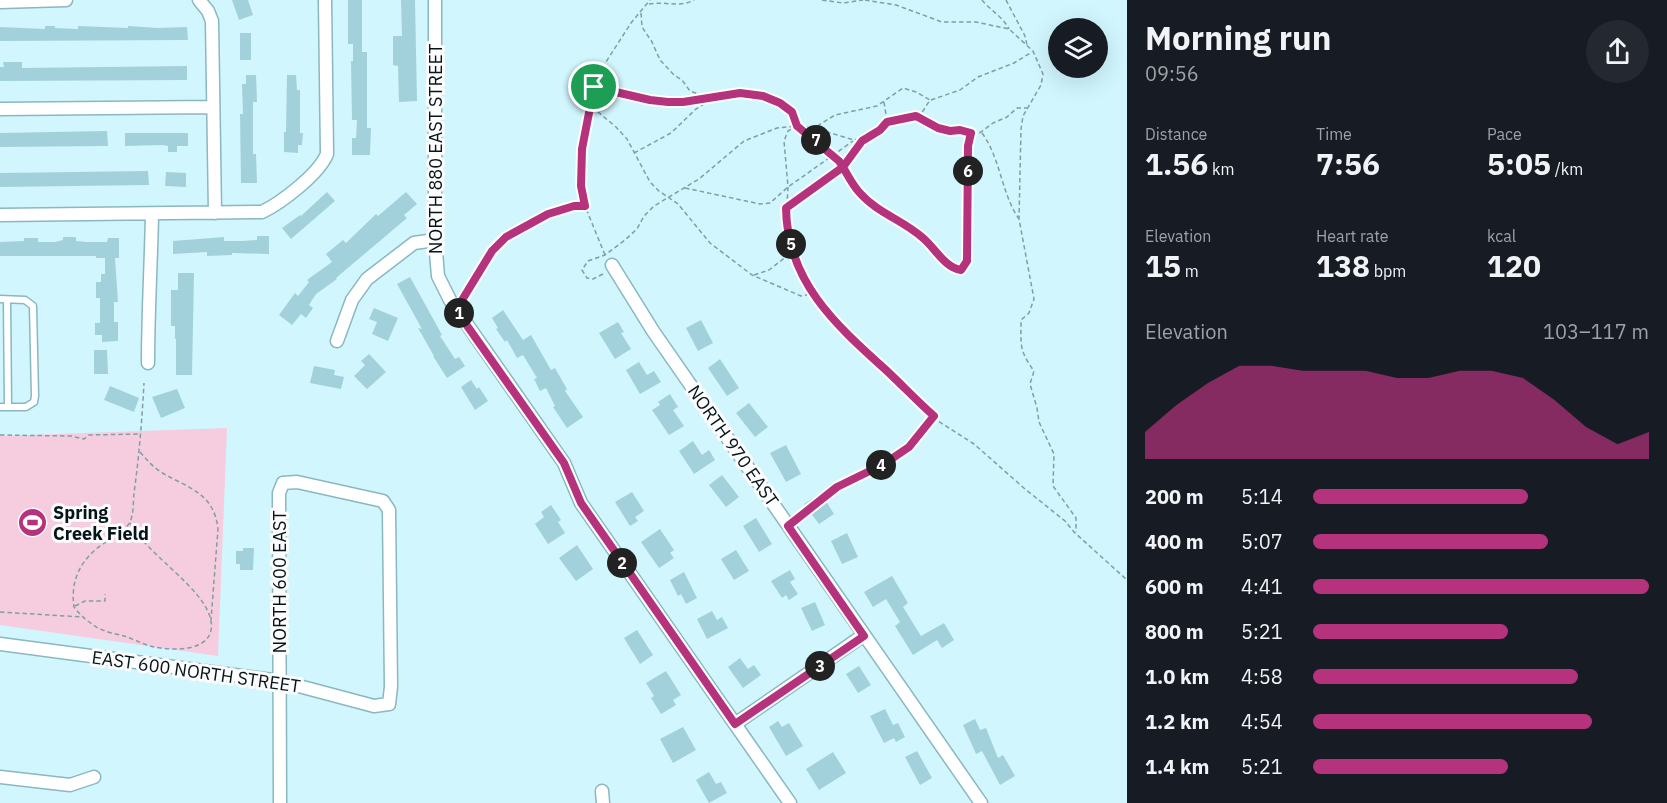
<!DOCTYPE html>
<html lang="en">
<head>
<meta charset="utf-8">
<style>
	:root { --surface:#171b24; --page:#242831; --text:#f1f3f6; --muted:#9ea1a6; --accent:#b5337d }
	body { margin:0; font-family:"IBM Plex Sans",sans-serif; background:var(--page); color:var(--text); height:100vh; display:flex; flex-direction:column; font-size:22px; white-space:nowrap }
	* { box-sizing:border-box; margin:0 }
	p { font-size:20px; color:var(--muted) }
	.icon { flex:none; width:33px; height:33px; fill:none; stroke:currentColor; stroke-width:2; stroke-linecap:round; stroke-linejoin:round }
	.map { position:relative; flex:1; overflow:hidden }
	.sheet { display:flex; flex-direction:column; background:var(--surface); width:540px }
	.sheet>* { flex:none }
	.tools { position:absolute; left:1048px; top:18px; display:grid; gap:12px }
	.tools a { display:grid; place-items:center; width:60px; height:60px; border-radius:50%; background:var(--surface); box-shadow:0 6px 24px #0002; font-size:30px }
	.pin { position:absolute; display:grid; place-items:center; width:51px; height:51px; color:#fff; margin:-26px; border:3px solid #fff; border-radius:50%; box-shadow:0 2px 6px #0007 }
	.km { position:absolute; width:30px; height:30px; margin:-15px; border-radius:50%; background:#222; color:#fff; font-size:16px; line-height:30px; text-align:center }
	.round { display:grid; place-items:center; flex:none; width:63px; height:63px; border-radius:32px; background:var(--page) }
	.overview { display:flex; align-items:center; justify-content:space-between; height:102px; padding:0 18px }
	h1 { font-size:33px; font-weight:700; line-height:45px }
	.figures { display:grid; grid-template-columns:repeat(3,1fr); gap:9px; height:102px; padding:6px 18px }
	.figures div { display:grid; align-content:center }
	.figures b { font-size:30px; font-weight:700 }
	.figures small { font-size:16px; font-weight:400 }
	.figures p { font-size:16px }
	.chart { height:168px; padding:12px 18px }
	.chart p { display:flex; justify-content:space-between }
	.chart svg { width:100%; height:108px; margin-top:6px; fill:var(--accent); opacity:.7 }
	ul { padding:0 18px; list-style:none; font-size:20px }
	li { display:grid; grid-template-columns:96px 72px 1fr; align-items:center; height:45px }
	li i { height:15px; border-radius:8px; background:var(--accent) }
	main { display:flex; flex:1; min-height:0 }
	.map>svg:first-child { display:block }
</style>
</head>
<body>
<main>
<div class="map">
<svg width="1127" height="803" viewBox="0 0 1127 803">
	<rect width="100%" height="100%" fill="#d1f6fe"/>
	<path fill="#f6cddf" d="M227 428 218 656 0 625V436Z"/>
	<path fill="#a3d1db" d="M232 0H248L253 15 239 20Z
		M348 0H362V52H367V128H371L370 155H352V138H356L357 120H352L351 61H353V44H348Z
		M401 0H415L417 101 399 102 398 66 393 65V36H402Z
		M45 26H55V28L78 29V26L128 28V26L158 28 187 27 188 40 0 41V27L45 29Z
		M240 33H251V60H240Z
		M3 62H22V68L187 66V80L0 81V67H4Z
		M246 75H256L257 102H253V154H256L257 183H241L240 114H243L242 84H246Z
		M287 75H296L297 90H300V133H303L302 145H298V153L284 152V132H286Z
		M107 131 108 146 0 147V133Z
		M125 133H188V146H177V152H168V146L163 145 125 146Z
		M148 171 149 185 0 187V173Z
		M166 172 186 173V187L165 186Z
		M327 192 335 201 291 239 282 228 300 215 301 216Z
		M406 192 417 204 404 215 407 218 336 278 337 279 316 294 309 305 313 308 306 318 301 314 292 325 279 315 295 293 298 296 309 282 307 280 332 262 326 254 343 240 346 243 376 214 378 216Z
		M257 236H269V254L232 253V255L207 256V252L173 254V241L224 237V241H242L257 240Z
		M63 237H76V241L86 242H107L108 238H119V258H115L118 302H114V322H118V341L102 342V335H95V323H100V298H96V282H101V274H105V258H96V256H0V242L24 241V238H38V242H55L63 240Z
		M178 273H194L192 375H176V339H175V326H171V290H178Z
		M410 277 442 335 440 336 455 359 459 357 465 366 447 378 433 356H434L418 328 422 329 397 284Z
		M374 308 398 318 388 341 372 334 377 322 369 319Z
		M503 310 523 340 531 335 551 370 555 368 567 389 565 391 583 417 567 428 553 407 555 406 546 388 540 391 534 379 537 378 523 355 517 358 507 340 505 342 496 329 498 328 492 318Z
		M701 320 713 343 698 351 686 328Z
		M618 322 624 332 621 333 631 349 615 359 599 333Z
		M94 350H107L108 374H94Z
		M369 354 386 372 367 389 354 376 365 365 361 361Z
		M720 359 739 388 727 396 708 368Z
		M639 362 647 375 654 371 661 382 640 394 626 370Z
		M314 366 335 370 334 375 344 377 341 389 310 383Z
		M471 380 477 389 479 387 488 401 475 410 461 387Z
		M110 386 139 398 134 412 104 400Z
		M177 389 185 408 161 418 152 397Z
		M670 394 678 407 673 410 684 426 669 435 652 410 660 405 658 402Z
		M749 403 768 427 755 437 736 413Z
		M693 441 702 455 709 450 715 460 694 474 679 451Z
		M786 445 801 474 786 482 770 453Z
		M722 475 739 497 726 507 709 485Z
		M632 492 644 511 635 517 638 521 630 526 615 502Z
		M821 493 834 514 819 524 804 504Z
		M551 505 561 520 558 522 565 533 548 544 535 524 544 517 541 512Z
		M756 518 772 544 759 552 743 526Z
		M660 529 674 550 670 553 674 558 659 568 641 542Z
		M847 533 858 557 842 564 831 541Z
		M577 545 593 569 576 581 559 558Z
		M243 548H254L253 570H240V564H236V551H243Z
		M736 550 749 571 734 580 721 559Z
		M790 570 795 579 790 582 798 594 789 600 786 595 782 598 771 581Z
		M684 572 697 598 686 604 681 594 678 596 670 580Z
		M892 576 908 603 903 607 921 636 944 623 954 640 942 648 937 640 913 655 895 626 900 622 886 599 873 607 864 592Z
		M815 602 825 625 812 631 801 608Z
		M712 611 717 620 722 617 728 628 707 639 697 619Z
		M637 630 653 655 640 664 624 638Z
		M740 658 748 669 754 665 761 675 743 688 728 667Z
		M859 666 871 685 858 693 846 674Z
		M666 671 681 695 673 700 676 705 661 714 651 698 654 696 646 683Z
		M885 709 893 725 898 723 905 737 896 742 894 738 884 743 870 716Z
		M975 719 980 730 986 728 998 758 1003 755 1015 776 1000 785 982 751 976 754 963 725Z
		M778 721 782 727 789 723 803 746 786 756 769 727Z
		M683 727 696 750 673 763 660 739Z
		M917 751 932 778 920 785 905 757Z
		M833 752 846 773 819 790 806 769Z
		M709 772 716 784 721 782 727 793 709 803 696 780Z"/>
	<g fill="none" stroke-linecap="round" stroke-linejoin="round">
		<defs>
			<path id="lane" d="M0 299 25 300 33 306 35 396 34 402 26 407H0
				M7 300 8 407"/>
			<path id="street" d="M199 0 208 11 212 21 215 213
				M435 0V240L438 276 450 300 564 463 581 503 790 803
				M0 2 66 0
				M0 109 213 107
				M0 215 262 212C281 203 319 174 327 154L325 0
				M612 265 653 331 981 803
				M337 341 352 300 367 279 414 243 435 240
				M148 363C148 313 151 264 152 215
				M0 644 280 681 374 706 389 704 391 687 389 510 383 501 297 482 283 483 279 493 280 803
				M735 724 864 635
				M0 777 70 785 94 777
				M602 791 603 803"/>
		</defs>
		<use href="#lane" stroke="#8ab7c0" stroke-width="9"/>
		<use href="#street" stroke="#8ab7c0" stroke-width="15"/>
		<path stroke="#819ea4" stroke-width="1.5" stroke-dasharray="4.5 3" stroke-linecap="butt" d="M822 0 843 3 863 0
			M865 0 896 5 942 22H976L1009 29 1033 51 1043 74 1041 85 1023 116 1021 129 1019 219 1034 299 1029 313 1021 320C1021 346 1019 350 1034 371L1030 384 1037 408 1039 422 1054 454 1053 486 1076 518V532
			M982 0C990 10 1003 17 1009 29
			M1006 0 1025 36 1027 45
			M649 4C665 1 680 8 694 0
			M641 13 642 27 652 42 660 60 674 75 682 80 690 91 701 95 716 97 740 93 763 96 780 103 792 112 797 126 788 131 784 141 788 187 786 222 795 256 805 282 812 294 850 339 938 421 974 444 1025 489 1065 521 1074 532 1127 580
			M596 88C635 97 671 106 712 97
			M931 100 960 90 978 77 1014 63 1032 52
			M884 102 887 121
			M592 107 616 127 627 139 650 182 659 191 678 204 710 243 752 275 801 296 811 294
			M916 116 938 128 950 131 960 130 976 134 981 132 993 123 1007 117 1017 108H1028
			M798 126 839 161 859 192 880 211 903 222 924 238 952 268 961 270 967 261V146L971 133
			M982 133C1001 159 1001 193 1019 219
			M634 153 671 133 696 109 715 97
			M685 188 760 204 770 203 788 187 853 141
			M786 207 843 167 862 141 866 139
			M605 255 585 206 581 186 582 149 592 107 595 79 631 23 650 0
			M603 274 593 279 587 278 582 270 588 261 605 255 625 240 637 229 644 216 654 206 699 179 744 141 777 128 797 126 814 128 854 140 869 137 880 130 887 122 916 116 923 111 930 100 916 92 903 88 877 106 835 115 814 128
			M754 275 769 270 787 256H794
			M463 299C471 285 482 263 492 251 509 229 556 207 583 206
			M0 435 71 436 84 439 89 435 141 434
			M140 452C147 460 153 467 161 472 187 488 214 492 218 529L211 620
			M798 518 837 487 884 464 909 447 934 416
			M130 523C148 556 205 588 211 621 216 652 174 651 154 647 144 645 134 639 124 636 116 634 106 632 98 628 88 622 81 616 74 607 70 580 81 559 103 544 112 538 121 534 128 525 134 518 133 503 134 493 139 457 142 420 144 383
			M75 606 85 601H105V594
			M0 612 82 617"/>
		<use href="#lane" stroke="#fff" stroke-width="6"/>
		<use href="#street" stroke="#fff" stroke-width="12"/>
	</g>
	<g fill="none" stroke-linecap="round" stroke-linejoin="round">
		<defs>
			<path id="route" d="M594 87 582 149 581 186 585 206H574L548 214 506 237 492 251 456 310 564 463 581 503 735 724 864 636 788 526 837 487 884 464 909 447 934 416C918 402 903 386 887 371 836 325 787 282 786 208L843 167 862 141 880 130 887 122 916 116 938 128 950 131 960 130 971 133 968 146 967 261 961 270C944 267 936 249 923 238 903 220 877 213 859 192 851 183 846 171 839 161L797 126 792 112 780 103 763 96 740 93 683 102H668L650 100 594 87"/>
		</defs>
		<use href="#route" stroke="#fff" stroke-width="12"/>
		<use href="#route" stroke="#b5337d" stroke-width="8"/>
	</g>
	<defs>
		<symbol id="stadium-disc" viewBox="-11 -11 22 22"><circle r="9.5" fill="#b5337d" stroke="#fcfcfc"/><path d="M0-5a6.5 5 0 1 0 0 10a6.5 5 0 1 0 0-10ZM-3.5-1.8h7v3.6h-7Z" fill="#fff"/></symbol>
	</defs>
	<g fill-rule="evenodd">
		<use href="#stadium-disc" x="16" y="506" width="33" height="33"/>
	</g>
	<g text-anchor="middle" stroke-width="6" stroke-linejoin="round" paint-order="stroke">
		<g font-size="18" fill="#041418" stroke="#fcfcfc">
			<text transform="translate(436 149) rotate(-90)" y="6">NORTH 880 EAST STREET</text>
			<text transform="translate(733 446) rotate(55)" y="6">NORTH 970 EAST</text>
			<text transform="translate(280 582) rotate(-90)" y="6">NORTH 600 EAST</text>
			<text transform="translate(196 672) rotate(8)" y="6">EAST 600 NORTH STREET</text>
		</g>
		<g font-size="18" font-weight="bold" fill="#041418" stroke="#fcfcfc" text-anchor="start">
			<text x="53" y="519">Spring<tspan x="53" dy="21">Creek Field</tspan></text>
		</g>
	</g>
</svg>
<div class="tools">
<a><svg class="icon" aria-label="layers" viewBox="0 0 24 24"><path d="M12 4l9 5-9 5-9-5zM3 14l9 5 9-5"/></svg></a>
</div>
<div class="pin" style="left:594px;top:87px;background:#1e9e55"><svg class="icon" aria-label="arrive" viewBox="0 0 24 24"><path d="M6 21V4h12l-3 4 3 4H6"/></svg></div>
<b class="km" style="left:459px;top:313px">1</b>
<b class="km" style="left:622px;top:563px">2</b>
<b class="km" style="left:820px;top:666px">3</b>
<b class="km" style="left:881px;top:465px">4</b>
<b class="km" style="left:791px;top:244px">5</b>
<b class="km" style="left:968px;top:171px">6</b>
<b class="km" style="left:816px;top:140px">7</b>
</div>
<section class="sheet">
<div class="overview"><div><h1>Morning run</h1><p>09:56</p></div><a class="round"><svg class="icon" aria-label="share" viewBox="0 0 24 24"><path d="M12 15V3M7 8l5-5 5 5M5 13v7h14v-7"/></svg></a></div>
<div class="figures">
<div><p>Distance</p><b>1.56<small> km</small></b></div>
<div><p>Time</p><b>7:56</b></div>
<div><p>Pace</p><b>5:05<small> /km</small></b></div>
</div>
<div class="figures">
<div><p>Elevation</p><b>15<small> m</small></b></div>
<div><p>Heart rate</p><b>138<small> bpm</small></b></div>
<div><p>kcal</p><b>120</b></div>
</div>
<div class="chart"><p><span>Elevation</span>103–117 m</p>
<svg viewBox="0 0 160 44" preserveAspectRatio="none"><path d="M0 44V33L10 22L20 13L30 6L40 6L50 8L60 8L70 8L80 11L90 11L100 8L110 8L120 11L130 20L140 31L150 38L160 33V44z"/></svg>
</div>
<ul>
<li><b>200 m</b>5:14<i style="width:64%"></i></li>
<li><b>400 m</b>5:07<i style="width:70%"></i></li>
<li><b>600 m</b>4:41<i style="width:100%"></i></li>
<li><b>800 m</b>5:21<i style="width:58%"></i></li>
<li><b>1.0 km</b>4:58<i style="width:79%"></i></li>
<li><b>1.2 km</b>4:54<i style="width:83%"></i></li>
<li><b>1.4 km</b>5:21<i style="width:58%"></i></li>
</ul>
</section>
</main>
</body>
</html>
